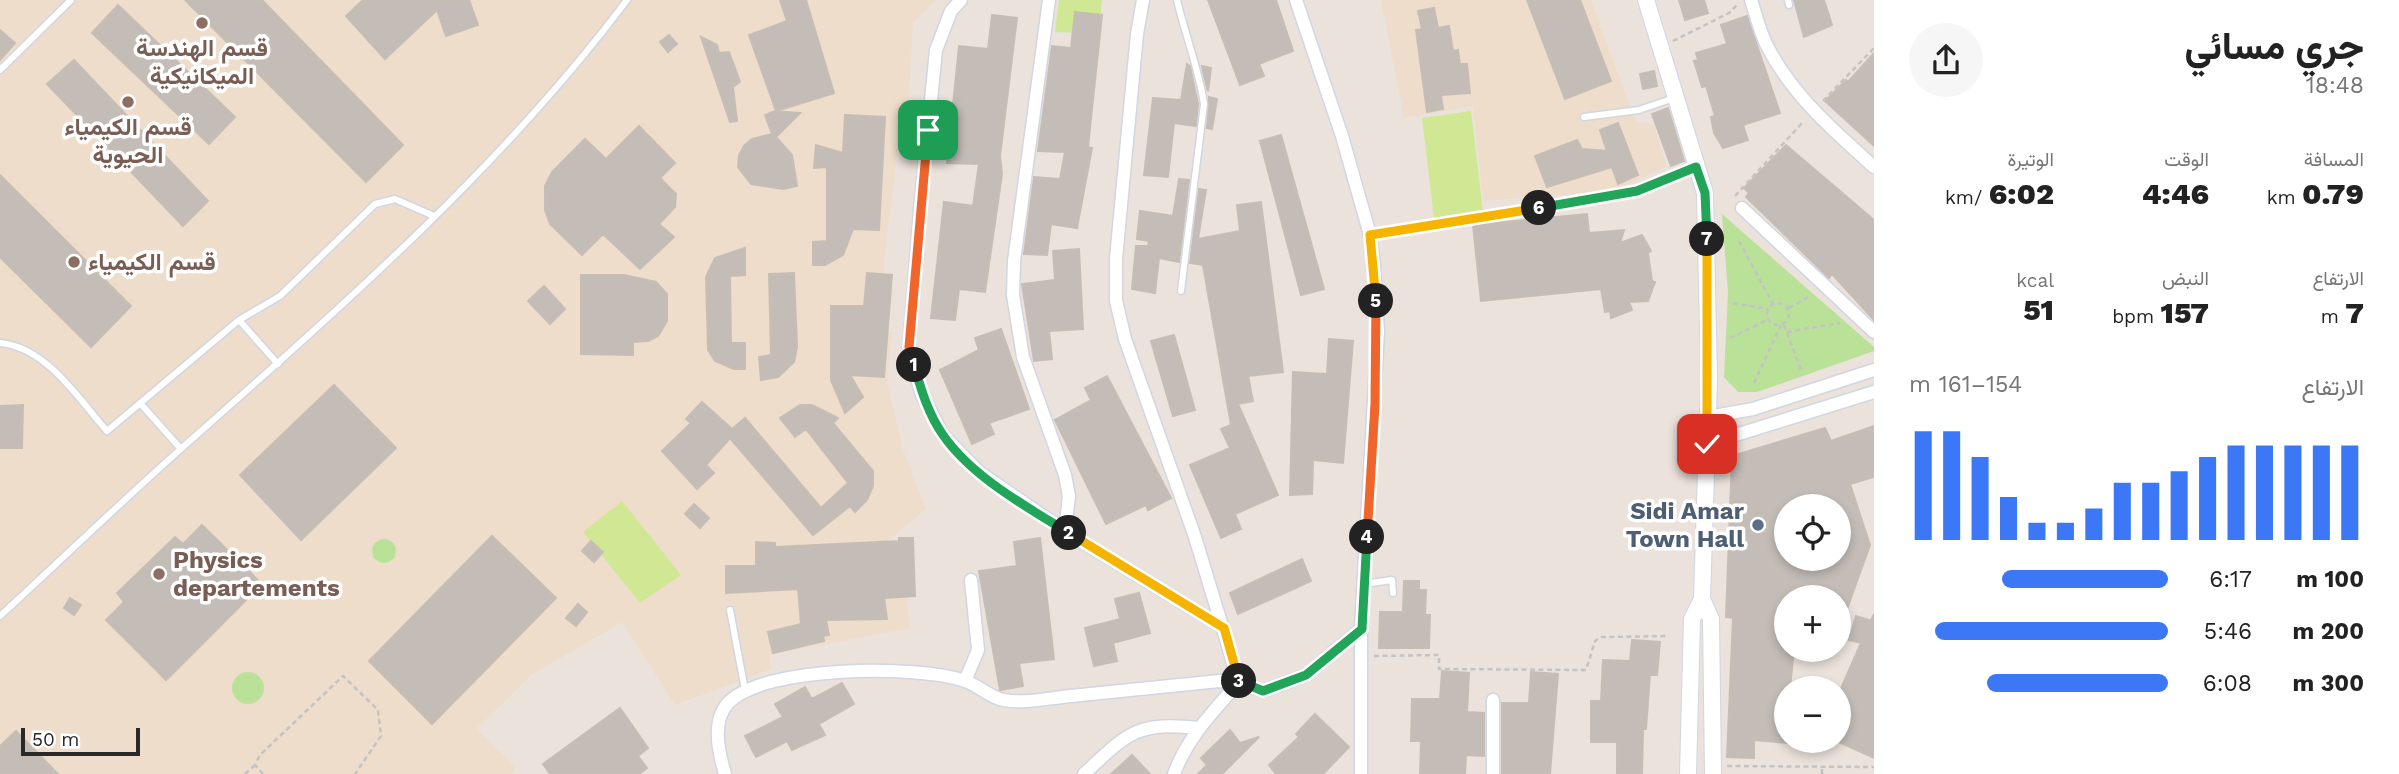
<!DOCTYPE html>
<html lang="ar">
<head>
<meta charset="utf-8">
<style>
	:root { --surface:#fff; --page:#f6f6f6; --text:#222; --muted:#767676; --accent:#3c78f6 }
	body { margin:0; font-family:"Work Sans",Vazirmatn,sans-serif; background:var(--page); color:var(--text); direction:rtl; height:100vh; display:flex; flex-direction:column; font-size:26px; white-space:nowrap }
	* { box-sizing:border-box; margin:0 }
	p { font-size:23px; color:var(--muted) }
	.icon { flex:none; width:38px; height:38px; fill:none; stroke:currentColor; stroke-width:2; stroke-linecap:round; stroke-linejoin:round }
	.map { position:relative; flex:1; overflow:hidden; direction:ltr }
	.details { display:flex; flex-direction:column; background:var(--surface); width:525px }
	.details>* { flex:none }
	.buttons { position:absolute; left:1774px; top:494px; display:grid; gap:14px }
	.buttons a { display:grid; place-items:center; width:77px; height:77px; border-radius:50%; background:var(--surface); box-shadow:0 4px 10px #0003; font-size:35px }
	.scale { position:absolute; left:21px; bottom:18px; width:119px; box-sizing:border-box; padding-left:7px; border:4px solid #292929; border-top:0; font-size:19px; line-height:24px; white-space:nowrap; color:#292929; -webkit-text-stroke:5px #fff; paint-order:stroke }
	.pin { position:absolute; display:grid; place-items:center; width:60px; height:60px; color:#fff; margin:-30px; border-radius:14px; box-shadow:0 4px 10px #0006 }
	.km { position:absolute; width:35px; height:35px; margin:-18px; border-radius:50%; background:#222; color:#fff; font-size:19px; line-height:35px; text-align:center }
	.round { display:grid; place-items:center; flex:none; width:74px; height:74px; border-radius:37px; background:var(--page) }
	.headline { display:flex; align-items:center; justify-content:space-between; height:119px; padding:0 35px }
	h1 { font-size:38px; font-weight:800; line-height:52px }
	.metrics { display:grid; grid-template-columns:repeat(3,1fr); gap:10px; height:119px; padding:7px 35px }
	.metrics div { display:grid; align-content:center }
	.metrics b { font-size:30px; font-weight:800 }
	.metrics small { font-size:19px; font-weight:400 }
	.metrics p { font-size:19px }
	.chart { height:196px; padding:14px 35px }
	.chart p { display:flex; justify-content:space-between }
	.chart svg { width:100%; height:126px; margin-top:7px; stroke:var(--accent); stroke-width:6 }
	ul { padding:0 35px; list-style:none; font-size:23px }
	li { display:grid; grid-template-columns:112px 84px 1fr; align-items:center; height:52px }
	li i { height:18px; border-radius:9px; background:var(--accent) }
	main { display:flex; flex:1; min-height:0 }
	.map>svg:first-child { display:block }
</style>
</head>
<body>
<main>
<section class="details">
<div class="headline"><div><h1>جري مسائي</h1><p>18:48</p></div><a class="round"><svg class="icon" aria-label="share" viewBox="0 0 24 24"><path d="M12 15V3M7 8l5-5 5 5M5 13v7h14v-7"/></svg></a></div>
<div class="metrics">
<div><p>المسافة</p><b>0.79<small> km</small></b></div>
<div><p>الوقت</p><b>4:46</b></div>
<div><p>الوتيرة</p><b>6:02<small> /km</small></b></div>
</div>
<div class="metrics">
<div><p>الارتفاع</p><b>7<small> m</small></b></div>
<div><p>النبض</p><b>157<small> bpm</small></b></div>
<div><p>kcal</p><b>51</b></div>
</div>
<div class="chart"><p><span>الارتفاع</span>154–161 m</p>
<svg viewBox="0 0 160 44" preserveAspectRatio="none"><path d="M5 44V6M15 44V6M25 44V15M35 44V29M45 44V38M55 44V38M65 44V33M75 44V24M85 44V24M95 44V20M105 44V15M115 44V11M125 44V11M135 44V11M145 44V11M155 44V11"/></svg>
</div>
<ul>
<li><b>100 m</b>6:17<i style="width:64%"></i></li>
<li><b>200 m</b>5:46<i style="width:90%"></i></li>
<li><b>300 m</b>6:08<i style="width:70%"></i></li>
</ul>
</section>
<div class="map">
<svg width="1874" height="774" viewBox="0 0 1874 774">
	<rect width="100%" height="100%" fill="#ebe2db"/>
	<path fill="#edddca" d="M0 0H937L913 22 908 111 896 121 900 132 884 262 882 328 892 333 887 382 903 450 926 509 886 542H899L910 628 769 655 771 669 675 705 622 622 531 675 476 729 516 767 511 774H0Z
		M1381 0H1591L1629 104 1637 122 1654 125 1666 166 1617 190 1483 201 1473 106 1404 118Z"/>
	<path fill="#bae198" d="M1722 214 1874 347V351L1757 392H1738L1724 377 1728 292Z
		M372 551a12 12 0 1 1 24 0a12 12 0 1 1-24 0Z
		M232 688a16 16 0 1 1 32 0a16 16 0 1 1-32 0Z"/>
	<path fill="#d0e893" d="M1059 0H1102L1098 34 1055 32Z
		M1471 111 1483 212 1434 219 1422 118Z
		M622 501 681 575 640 603 583 532Z"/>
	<path fill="#c3bcb7" stroke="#c6beb5" stroke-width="2" fill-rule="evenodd" d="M185 0H262L403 145 366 182Z
		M363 0H469L478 25 446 36 437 10 385 59 346 16Z
		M780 0H806L834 93 776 111 749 35 787 21Z
		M1208 0H1276L1293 51 1259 64 1264 76 1240 85Z
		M1527 0H1580L1611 81 1565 99Z
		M1679 0H1704L1708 13 1685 20Z
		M1794 0H1824L1832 25 1804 37Z
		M118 5 235 117 209 144 92 33Z
		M1434 8 1438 28 1449 26 1453 51 1458 50 1460 64H1467L1470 93 1441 95 1443 109 1427 112 1416 30 1422 29 1418 11Z
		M1075 12 1102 15 1088 147 1092 148 1077 228 1051 224 1047 255 1024 254 1034 177 1060 179 1065 152 1038 151 1052 46 1071 48Z
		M992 15 1017 18 1000 156 1002 174 985 292 959 289 955 320 931 318 944 202 973 206 979 164 947 163 959 46 988 49Z
		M1747 16 1780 113 1743 125 1748 140 1723 148 1714 133 1711 117 1715 116 1706 86 1702 87 1694 61 1698 60 1696 53 1727 44 1721 25Z
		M0 30 15 43 0 60Z
		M669 35 677 44 668 52 660 42Z
		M701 37 717 45 719 53 729 52 740 82 733 87 737 121 730 122Z
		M1874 53V146L1825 101 1846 80 1848 82Z
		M74 60 208 201 183 226 47 84Z
		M1187 64 1190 66 1198 104 1196 126 1174 123 1168 177 1144 175 1153 98 1181 100Z
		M1202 66 1211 68 1208 91 1204 76Z
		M1654 71 1657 86 1643 89 1640 74Z
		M1209 97 1217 99 1212 129 1207 128Z
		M1668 108 1684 161 1671 166 1652 114Z
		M775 111 800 113 776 137 792 155 797 186 783 189 751 184 738 167 739 155 744 146 752 139 772 134 765 115Z
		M845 115 885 117 879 230 853 229 843 255 825 265H813V242L827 241V167L814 168 816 145 843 153Z
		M1618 123 1638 175 1618 184 1612 167 1547 187 1535 156 1577 140 1582 149 1607 151 1600 130Z
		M639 126 675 163 660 178 676 194 675 207 659 224 674 237 640 269 603 234 582 255 550 224 545 210V186L552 172 585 139 606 159Z
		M1281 135 1324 289 1301 295 1260 141Z
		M1786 145 1874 220V320L1832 274 1829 278 1746 197 1749 193 1744 188Z
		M0 175 131 306 91 347 0 257Z
		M1179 179 1189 180 1179 262 1159 258 1155 293 1132 289 1136 246H1148L1149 241 1137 239 1140 211 1173 216Z
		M1199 189 1206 190 1198 239 1240 231 1237 205 1261 202 1283 372 1248 376 1253 401 1238 404 1278 495 1235 514 1241 529 1221 538 1190 465 1230 448 1221 429 1231 425 1203 265 1190 263Z
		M1587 214 1589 233 1624 230 1620 243 1642 235 1651 251 1648 253 1652 281 1655 282 1648 301 1629 302 1632 310 1611 318 1610 311 1605 312 1601 289 1481 301 1473 225Z
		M745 248V275L730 276 731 343H745V369H734L715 361 708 350 706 277 715 258Z
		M1079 249 1083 329 1049 331 1052 359 1034 361 1022 284 1055 280 1053 251Z
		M794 273 797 347 794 362 778 377 761 380 759 357 771 355 769 274Z
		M867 273 892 275 884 377 850 375 863 397 845 413 831 380V306H864Z
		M581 275H624L656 282 667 294V321L658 336 648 341 633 342V355L581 354Z
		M544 286 565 309 550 324 528 301Z
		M1001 329 1029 409 989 423 994 434 972 444 940 370 979 350 975 338Z
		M1174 335 1195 410 1173 416 1151 341Z
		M1329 339 1353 341 1343 463 1313 460 1312 494 1290 495 1293 372 1327 374Z
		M1107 376 1171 498 1148 510 1146 505 1106 524 1055 420 1091 400 1085 388Z
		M334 385 396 448 301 540 240 475Z
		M702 402 732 429 745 418 821 508 848 483 806 429 795 437 780 418 800 405H812L838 418 833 423 873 471V486L867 500 855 512 850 506 813 535 730 438 706 465 714 473 697 489 662 451 691 423 686 419Z
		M23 405 22 448H0V406Z
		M1874 426V477L1850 484 1870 545 1841 626 1839 597H1787V649H1794L1790 688H1787V743L1754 740V758L1727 757 1733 618 1726 617 1732 456 1825 428 1831 441ZM1787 506H1839V558H1787Z
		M694 504 709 518 700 528 685 514Z
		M202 525 262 584 166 680 106 620 124 602 117 593 175 537 183 544Z
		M492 536 556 598 432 724 369 661Z
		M899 538H913L915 596 884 598 887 619 826 620 829 635 823 636 824 641 773 653 768 632 801 624 798 589 726 593V566H756V542L775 543V547L899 541Z
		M1040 538 1054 659 1019 663 1023 686 1000 690 979 571 1017 566 1014 542Z
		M591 541 603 552 594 562 582 551Z
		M1302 559 1311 581 1238 614 1230 593Z
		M1404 581H1419V590H1426L1425 615H1430L1429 648H1379L1380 612H1403Z
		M1139 593 1150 633 1113 643 1117 661 1094 666 1085 628 1120 619 1115 599Z
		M70 598 81 605 74 615 64 608Z
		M578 604 587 612 576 626 566 618Z
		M1874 614V758L1839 742V693L1861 643 1849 640 1856 616 1869 620 1868 627Z
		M1632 640 1660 642 1657 675H1650L1646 729H1643L1642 774H1617V742H1591V701H1601L1603 660 1630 661Z
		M1442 671 1469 673 1467 712 1484 713V756L1466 755 1465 774H1420L1421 741H1411L1412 699H1440Z
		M1531 672 1558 674 1550 774H1502V703H1529Z
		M842 683 854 704 819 724 825 735 792 750 787 741 756 757 745 736 783 717 775 704 805 687 812 699Z
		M620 708 648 748 638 756 647 768 639 774H550L543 764Z
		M1315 714 1349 747 1323 774H1276L1269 765 1299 737 1296 734Z
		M1230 730 1240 743 1259 737 1222 774H1198L1207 765 1201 758Z
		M16 731 58 774H0V746Z
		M1132 755 1150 774H1111Z"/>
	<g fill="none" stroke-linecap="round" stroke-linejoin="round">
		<defs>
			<path id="service" d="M1177 0C1185 35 1199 69 1204 104L1181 291
				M1788 0 1789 5
				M0 70 71 0
				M1584 117 1639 110 1674 98
				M1370 235 1637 191 1696 167
				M239 320 278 364
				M0 343C46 347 78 398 107 431L239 320 280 296 375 204 395 199 434 216
				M140 403 181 449
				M1364 584 1392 580 1393 593
				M730 610 745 690
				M0 616C61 560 121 502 183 447 340 308 501 168 627 0"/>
			<path id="minor" d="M961 0 951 11 936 50 920 211 909 347 922 395 943 435 979 472 1065 531 1224 628
				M1049 0 1014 261 1013 295 1023 357 1065 475 1069 496 1065 531
				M1143 0 1137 34 1116 259V301L1125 339 1195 537 1239 682 1263 691 1306 675 1361 629
				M1296 0 1342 136 1370 235 1374 266 1378 331 1361 629V774
				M1751 0C1756 15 1760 32 1767 46 1793 96 1833 130 1874 167
				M1742 208 1874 332
				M1708 417 1753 409 1874 370
				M1707 444 1874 392
				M965 681 978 650 971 580
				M725 774C719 753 711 722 728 703 764 665 917 665 965 681 978 685 989 697 1003 700 1024 704 1050 698 1071 696 1121 691 1170 686 1219 681L1239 682
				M1084 774C1127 734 1136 721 1198 728
				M1174 774C1188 736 1213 712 1239 682
				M1493 774V700"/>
			<path id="tertiary" d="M1646 0 1705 193 1709 378 1702 599 1711 619 1713 774
				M1688 774 1692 619 1702 599"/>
		</defs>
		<use href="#service" stroke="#d0d6e2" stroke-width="9"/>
		<use href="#minor" stroke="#d0d6e2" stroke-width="15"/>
		<use href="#tertiary" stroke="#d0d6e2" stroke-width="18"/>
		<path stroke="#c3c3c3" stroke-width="2.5" stroke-dasharray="5 3.5" stroke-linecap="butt" d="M1673 41 1729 13 1739 3
			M1823 101 1874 48
			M1735 196 1804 121
			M1739 241 1773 304
			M1767 314a11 11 0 1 1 22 0a11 11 0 1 1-22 0Z
			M1733 303 1768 309
			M1789 308 1810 296
			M1784 325 1801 370
			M1787 332 1840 323
			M1730 338 1767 320
			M1754 383 1781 325
			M1374 656 1439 655V669L1586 670 1595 641 1601 637 1669 636
			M1727 766 1874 767
			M245 774 255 765
			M263 774 255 765 260 755 343 676 378 710 381 736 355 774
			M1822 774V766"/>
		<use href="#service" stroke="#fff" stroke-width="6"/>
		<use href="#minor" stroke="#fff" stroke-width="12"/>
		<use href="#tertiary" stroke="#fff" stroke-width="16"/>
	</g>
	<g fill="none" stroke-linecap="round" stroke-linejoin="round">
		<defs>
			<path id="split-1" d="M914 365 909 347 928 130"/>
			<path id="split-2" d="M914 365C921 389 928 414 943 435 972 477 1027 507 1069 533"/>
			<path id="split-3" d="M1069 533 1224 628 1239 681"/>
			<path id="split-4" d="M1239 681 1263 691 1306 675 1362 629 1367 537"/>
			<path id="split-5" d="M1367 537 1375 404 1376 301"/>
			<path id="split-6" d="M1376 301 1370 235 1539 208"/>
			<path id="split-7" d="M1539 208 1637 191 1696 167 1705 193 1707 239"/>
			<path id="split-8" d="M1707 444V239"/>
		</defs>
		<use href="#split-1" stroke="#fff" stroke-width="14"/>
		<use href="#split-2" stroke="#fff" stroke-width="14"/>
		<use href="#split-3" stroke="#fff" stroke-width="14"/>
		<use href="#split-4" stroke="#fff" stroke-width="14"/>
		<use href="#split-5" stroke="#fff" stroke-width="14"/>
		<use href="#split-6" stroke="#fff" stroke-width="14"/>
		<use href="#split-7" stroke="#fff" stroke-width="14"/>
		<use href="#split-8" stroke="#fff" stroke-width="14"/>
		<use href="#split-1" stroke="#f0652b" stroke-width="9"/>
		<use href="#split-2" stroke="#22a559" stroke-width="9"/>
		<use href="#split-3" stroke="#f5b400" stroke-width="9"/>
		<use href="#split-4" stroke="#22a559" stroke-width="9"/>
		<use href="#split-5" stroke="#f0652b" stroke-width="9"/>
		<use href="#split-6" stroke="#f5b400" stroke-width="9"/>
		<use href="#split-7" stroke="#22a559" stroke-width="9"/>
		<use href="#split-8" stroke="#f5b400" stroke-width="9"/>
	</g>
	<g fill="#8d6e63" stroke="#fff" stroke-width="2.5">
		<circle cx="202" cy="23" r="7"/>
		<circle cx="128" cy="102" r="7"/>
		<circle cx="74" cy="262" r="7"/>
		<circle cx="159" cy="574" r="7"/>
	</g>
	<circle fill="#5c6f8a" stroke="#fff" stroke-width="2.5" cx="1758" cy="525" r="7"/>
	<g text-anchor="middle" stroke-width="7" stroke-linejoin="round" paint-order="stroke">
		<g font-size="24" font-weight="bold" fill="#785e54" stroke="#fff">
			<text x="202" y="56">قسم الهندسة<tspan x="202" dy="28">الميكانيكية</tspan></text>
			<text x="128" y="135">قسم الكيمياء<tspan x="128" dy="28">الحيوية</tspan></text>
			<text x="88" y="270" text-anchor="start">قسم الكيمياء</text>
			<text x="173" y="568" text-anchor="start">Physics<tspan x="173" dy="28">departements</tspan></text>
		</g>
		<g font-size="24" font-weight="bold" fill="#4e5e75" stroke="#fff" text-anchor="end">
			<text x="1744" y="519">Sidi Amar<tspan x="1744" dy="28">Town Hall</tspan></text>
		</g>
	</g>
</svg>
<div class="buttons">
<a><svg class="icon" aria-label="locate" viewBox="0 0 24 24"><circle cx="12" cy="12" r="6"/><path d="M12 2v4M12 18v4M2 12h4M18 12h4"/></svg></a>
<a>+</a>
<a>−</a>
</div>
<div class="scale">50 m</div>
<div class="pin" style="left:928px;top:130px;background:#1e9e55"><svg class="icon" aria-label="arrive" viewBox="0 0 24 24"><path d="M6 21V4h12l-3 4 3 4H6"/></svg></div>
<div class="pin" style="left:1707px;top:444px;background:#d93025"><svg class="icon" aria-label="check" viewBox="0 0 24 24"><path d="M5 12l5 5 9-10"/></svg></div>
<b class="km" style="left:914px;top:365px">1</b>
<b class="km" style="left:1069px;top:533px">2</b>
<b class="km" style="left:1239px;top:681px">3</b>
<b class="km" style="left:1367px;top:537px">4</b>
<b class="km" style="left:1376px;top:301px">5</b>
<b class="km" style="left:1539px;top:208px">6</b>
<b class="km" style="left:1707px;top:239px">7</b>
</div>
</main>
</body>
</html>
